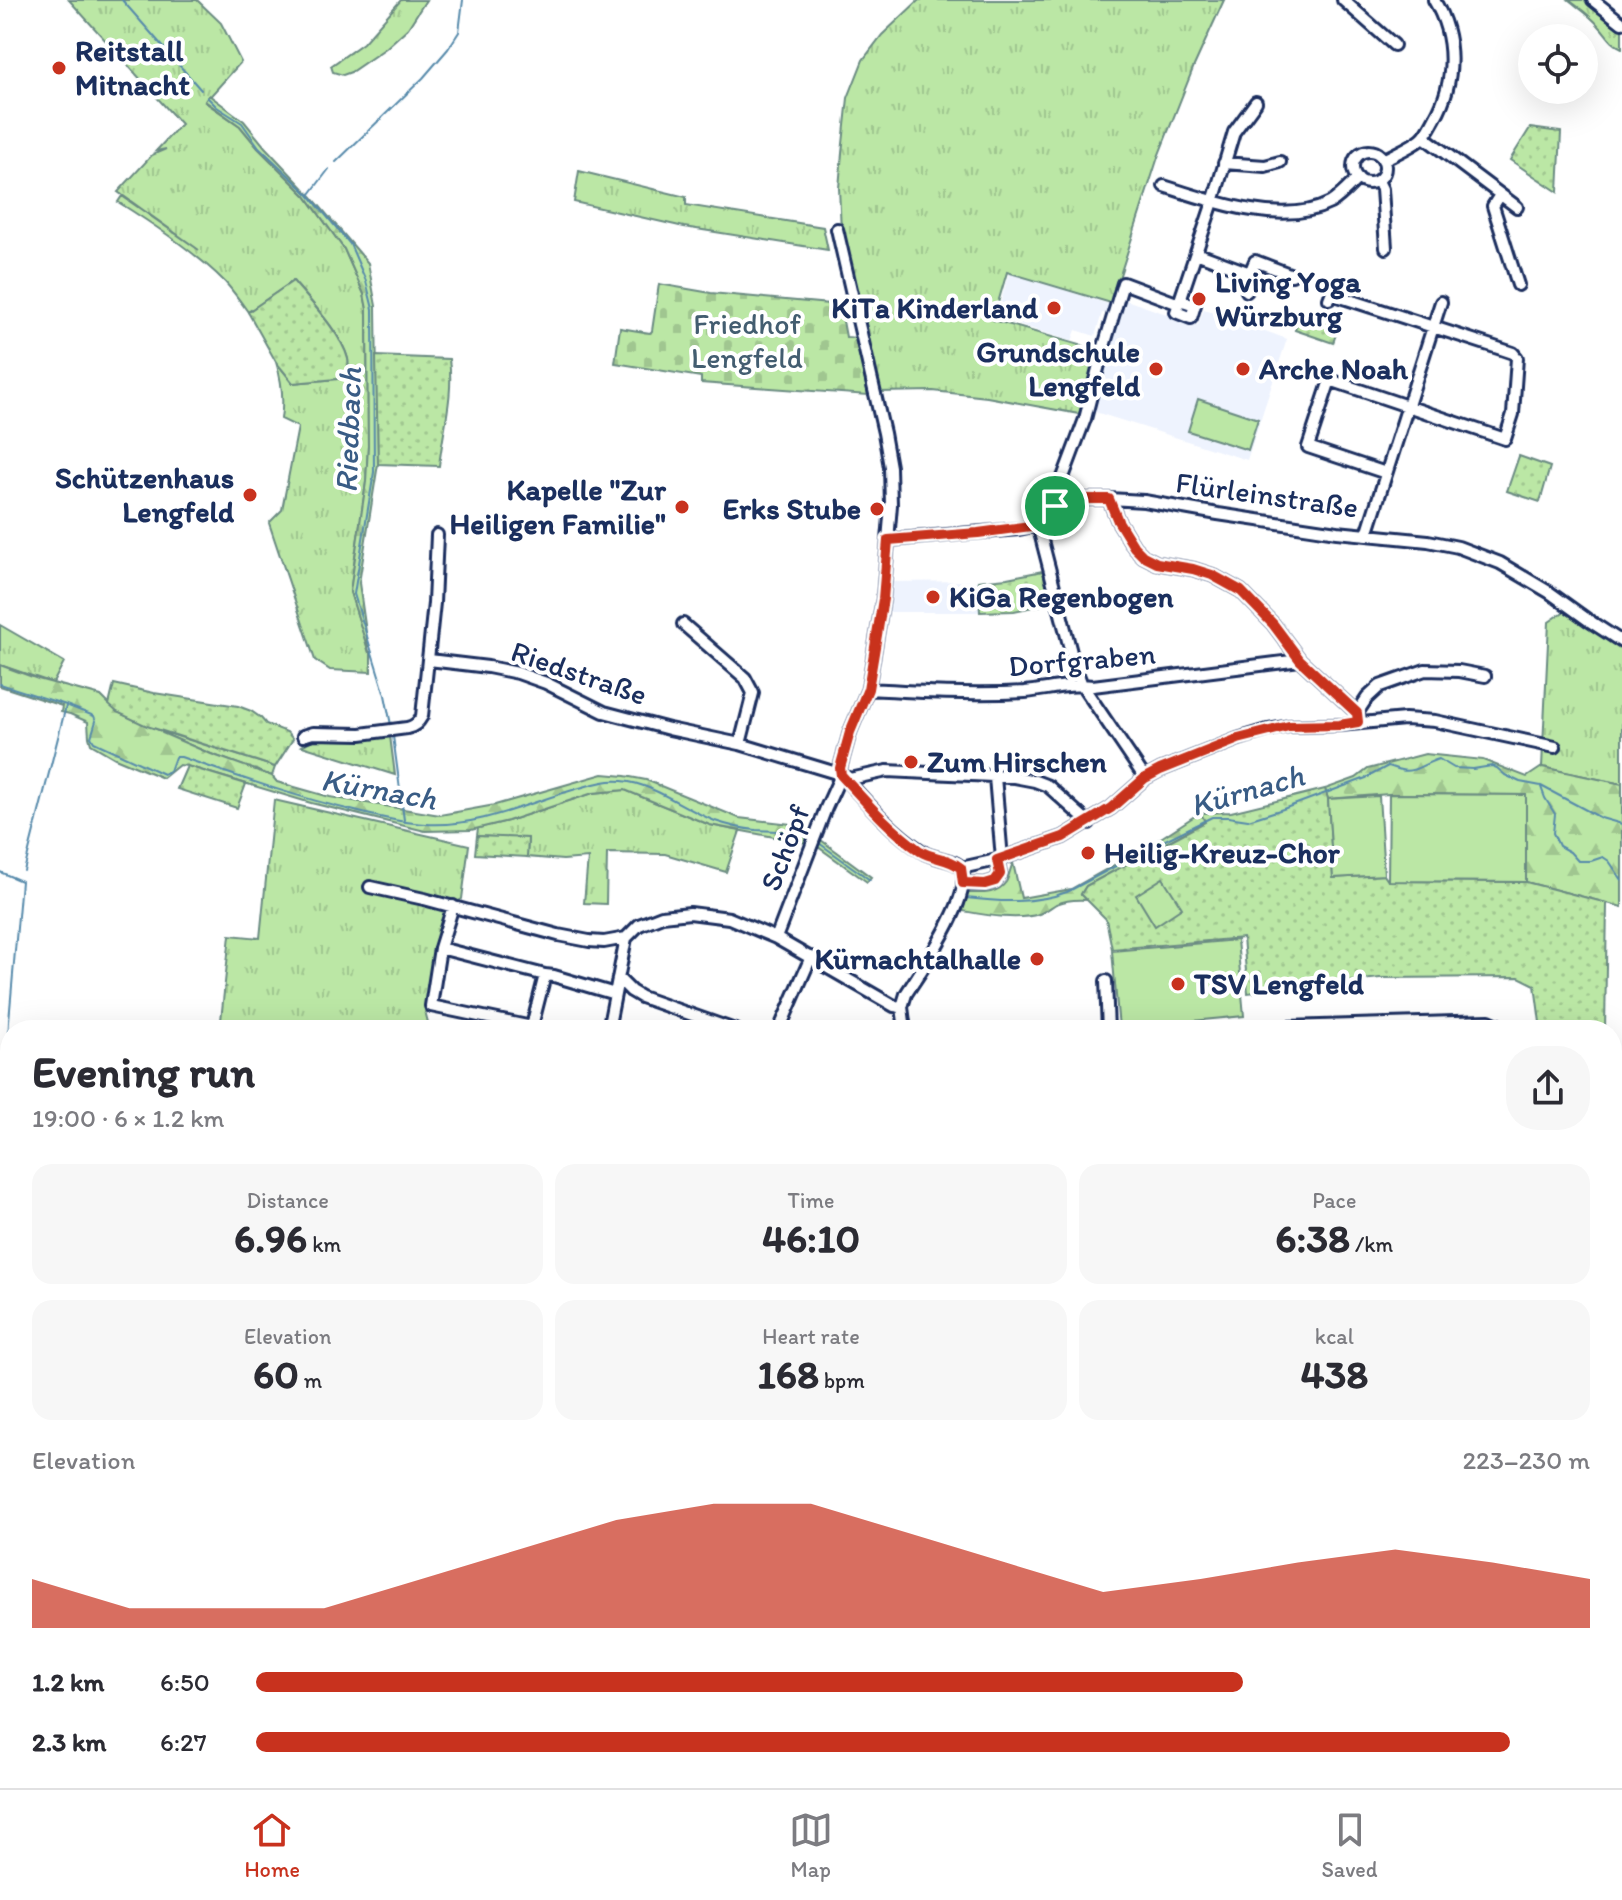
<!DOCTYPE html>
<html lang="en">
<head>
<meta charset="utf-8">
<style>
	:root { --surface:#fff; --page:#f7f7f7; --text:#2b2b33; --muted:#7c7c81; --line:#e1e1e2; --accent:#c8321e }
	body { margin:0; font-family:Itim,sans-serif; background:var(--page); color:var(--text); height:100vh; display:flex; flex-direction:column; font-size:30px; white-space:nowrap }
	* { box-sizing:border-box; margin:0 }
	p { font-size:26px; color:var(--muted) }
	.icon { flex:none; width:44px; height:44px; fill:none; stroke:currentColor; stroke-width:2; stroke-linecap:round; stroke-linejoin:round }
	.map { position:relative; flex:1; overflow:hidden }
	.details { position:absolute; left:0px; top:1020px; width:1622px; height:768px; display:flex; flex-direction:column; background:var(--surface); border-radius:32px 32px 0 0; box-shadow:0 8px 32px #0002 }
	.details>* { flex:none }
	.tools { position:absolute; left:1518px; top:24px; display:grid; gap:16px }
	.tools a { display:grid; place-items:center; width:80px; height:80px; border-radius:50%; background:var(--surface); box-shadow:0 8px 32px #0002; font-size:40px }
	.pin { position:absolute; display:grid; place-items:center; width:68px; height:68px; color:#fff; margin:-34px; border:4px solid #fff; border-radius:50%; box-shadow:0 2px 8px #0007 }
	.round { display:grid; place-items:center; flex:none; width:84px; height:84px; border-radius:32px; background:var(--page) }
	.summary { display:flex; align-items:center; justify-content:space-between; height:136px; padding:0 32px }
	h1 { font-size:44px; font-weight:700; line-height:60px }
	.figures { display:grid; grid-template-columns:repeat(3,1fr); gap:12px; height:136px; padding:8px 32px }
	.figures div { display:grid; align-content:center; border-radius:20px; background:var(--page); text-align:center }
	.figures b { font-size:40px; font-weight:700 }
	.figures small { font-size:22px; font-weight:400 }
	.figures p { font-size:22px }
	.chart { height:224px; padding:16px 32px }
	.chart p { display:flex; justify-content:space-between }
	.chart svg { width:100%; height:144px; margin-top:8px; fill:var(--accent); opacity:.7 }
	ul { padding:0 32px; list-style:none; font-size:26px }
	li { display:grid; grid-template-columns:128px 96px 1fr; align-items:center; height:60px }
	li i { height:20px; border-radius:10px; background:var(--accent) }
	.menu { display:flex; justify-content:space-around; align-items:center; height:112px; border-top:2px solid var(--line); background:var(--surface); font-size:22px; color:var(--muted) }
	.menu a { display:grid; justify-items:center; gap:4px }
	.menu .selected { color:var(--accent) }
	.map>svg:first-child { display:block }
</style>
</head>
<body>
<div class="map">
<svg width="1622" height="1788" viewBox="0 0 1622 1788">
	<defs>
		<pattern id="grass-tufts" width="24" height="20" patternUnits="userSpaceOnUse" patternTransform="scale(2)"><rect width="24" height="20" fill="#bbe7a5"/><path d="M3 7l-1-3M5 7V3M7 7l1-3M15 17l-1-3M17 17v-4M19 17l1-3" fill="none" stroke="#a0c690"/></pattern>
		<pattern id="forest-firs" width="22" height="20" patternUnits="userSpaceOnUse" patternTransform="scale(2)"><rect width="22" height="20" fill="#bbe7a5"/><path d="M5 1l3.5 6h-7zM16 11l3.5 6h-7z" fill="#a0c690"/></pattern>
		<pattern id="cemetery-stones" width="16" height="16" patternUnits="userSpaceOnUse" patternTransform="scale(2)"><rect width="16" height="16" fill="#bbe7a5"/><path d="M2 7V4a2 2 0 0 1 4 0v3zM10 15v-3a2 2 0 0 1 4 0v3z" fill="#a0c690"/></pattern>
		<pattern id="park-dots" width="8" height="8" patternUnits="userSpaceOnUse" patternTransform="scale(2)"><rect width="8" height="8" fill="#bbe7a5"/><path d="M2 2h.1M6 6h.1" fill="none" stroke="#a0c690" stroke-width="1.8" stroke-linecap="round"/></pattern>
	</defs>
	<rect width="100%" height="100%" fill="#fff"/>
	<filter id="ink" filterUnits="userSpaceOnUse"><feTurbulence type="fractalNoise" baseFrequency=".0125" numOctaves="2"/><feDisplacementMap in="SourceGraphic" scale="16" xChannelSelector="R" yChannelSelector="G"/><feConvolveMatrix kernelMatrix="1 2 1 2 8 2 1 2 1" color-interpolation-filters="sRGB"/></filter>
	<g filter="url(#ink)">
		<path fill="#eef3fe" d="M1009 273 1109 304 1107 314 1102 313 1095 336 1076 330 1072 341 996 318Z
			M1123 299 1198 325 1204 309 1287 339 1247 460 1092 411Z
			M978 581 980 612H886L890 582Z
			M0 1474 10 1475V1761H0Z
			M1612 1523 1622 1527V1729L1612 1727Z"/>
		<path fill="url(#grass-tufts)" stroke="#6b8b82" stroke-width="2" d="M69 0H197L221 23 241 62 205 102 240 126 258 148 306 196 344 249 364 294 367 309 368 446 366 482 350 592 369 652H371V672L330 670 315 660 269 523 282 510 298 427 281 419C284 399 282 381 276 362L293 383 348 378C348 372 349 364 348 359 342 334 310 300 293 281L248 312C241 302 233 291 225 282 197 253 153 224 118 202L122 196 199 250 118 192 152 155 166 149 156 151 181 124Z
			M401 0H426L408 28 386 48 351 72 343 75 333 72 331 66 363 43Z
			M919 0H1224L1194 66 1158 157 1111 303 1007 272 993 320 1097 350 1079 414 987 397 933 391 879 392 841 230 839 188 842 153 848 98 863 60 882 35Z
			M1569 0H1584L1622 29V48C1610 43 1607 34 1599 26 1591 16 1579 8 1569 0Z
			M579 171 686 197V205L823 227 828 250 684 227 574 202Z
			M1575 604 1622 635V784L1542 767 1549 622Z
			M0 625 64 662 53 683 0 665Z
			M161 731 275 767 272 776 211 754 162 733Z
			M390 736 395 775 302 746 314 739 354 740Z
			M625 790 710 825 740 831 726 872 665 854 607 853 606 904 584 903 588 858 563 860 527 857 528 839 477 836 478 828 508 821 593 793Z
			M274 800 469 845 462 899 449 907 432 963 425 1011 430 1030H220L230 935 260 938Z
			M0 1386 10 1389V1475L0 1474Z
			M0 1761H10V1778H1609V1788H0Z"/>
		<path fill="url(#forest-firs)" stroke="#6b8b82" stroke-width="2" d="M209 95 244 121 265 147 312 197 368 263 376 306 378 464 359 583 369 653 350 592 366 482 368 446 367 309 364 294 344 249 306 196 258 148 240 126 205 101Z
			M0 665 38 679 101 696 117 712 161 731 162 733 211 754 272 776 277 782 330 797 440 815 495 805 603 774 625 776 646 780 739 818 791 824 812 830 821 840 871 877 867 882 818 847 806 843 710 825 625 790 593 793 508 821 471 830 425 831 311 803 187 766 179 765 163 778 115 758 91 744 89 737 88 722 70 714 61 712 62 706 0 686Z
			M1425 754 1483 760 1527 777 1542 767 1622 784V907L1526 882V795L1389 794 1328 799 1325 789 1356 778 1368 769Z
			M1201 812 1205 822 1086 886 1081 894 1088 900C1077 899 1066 900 1056 904 1051 907 1045 912 1039 914 1017 921 986 915 963 911L968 893C981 893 997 895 1006 882 1009 877 1010 869 1013 863L1021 898 1071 889 1153 843Z"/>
		<path fill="url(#cemetery-stones)" stroke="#6b8b82" stroke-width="2" d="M659 284 711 293 840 305 846 337 856 338 868 395 701 383V377L615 363 620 328 650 333 652 331Z"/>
		<path fill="url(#park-dots)" stroke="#6b8b82" stroke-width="2" d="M1530 128 1561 132 1558 192 1510 160Z
			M293 281C309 300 342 334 348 359 349 364 348 372 348 378L293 383 276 362 248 312Z
			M1301 312 1339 325 1333 343 1295 330Z
			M376 356 449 359C454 395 443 430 439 466L378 464Z
			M1519 456 1550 467 1540 502 1507 491Z
			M1043 571 1052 603 1014 611 980 612 978 581 1007 578Z
			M114 684 154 693 238 706 251 711 261 718 266 724 287 732 293 739 275 767 147 726 117 712 109 705Z
			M187 766 246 784 237 808 177 789Z
			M1325 789 1328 799 1333 878 1384 875 1388 881 1526 882 1607 903 1605 1030H1541L1535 985 1519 977 1380 978 1248 993 1243 938 1112 949 1106 919 1081 894 1086 886 1205 822 1201 813 1231 812Z
			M477 836 528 838 527 857 475 854Z"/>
		<path fill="#bbe7a5" stroke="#6b8b82" stroke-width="2" d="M1198 399 1258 419 1248 450 1188 431Z
			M1389 794 1526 795V882L1388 881Z
			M1379 796 1384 875 1333 878 1328 799Z
			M1163 878 1182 908 1155 926 1136 895Z
			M1237 940 1244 1016 1119 1028 1112 951Z"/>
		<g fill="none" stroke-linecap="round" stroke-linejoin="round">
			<path stroke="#578aab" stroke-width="2" d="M122 0 201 90
				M207 97 217 107 242 123 259 147 309 195 350 244 366 281 373 309 374 472 354 594 385 695 391 725
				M336 162 423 78 448 49 459 32 463 0
				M310 194 329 169
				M0 684 66 705 94 716 96 721 91 737 94 742 163 774 170 771 175 757H181C239 777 296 797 355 811 378 817 403 823 426 824 488 828 544 794 603 782 644 774 678 807 715 821 727 825 743 829 756 830 775 831 792 830 809 838
				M393 736 404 820
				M1541 787 1545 798 1555 814 1553 833 1559 846 1570 852 1578 861H1591L1603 857 1609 861 1622 880
				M819 843 870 880
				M24 871 66 706
				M0 872 21 881 9 1021 6 1083 10 1103
				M966 898C1000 902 1035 904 1067 892L1155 845 1212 817H1228L1248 820 1283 809 1366 778 1388 766C1392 767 1396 769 1401 770 1414 774 1426 762 1439 759L1454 768 1473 769 1492 766 1497 768 1505 775 1520 782 1541 786 1601 818 1622 824
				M0 1421 10 1393"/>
			<defs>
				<path id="minor" d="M1343 0 1394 45
					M1593 0 1622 23
					M1424 137 1517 207
					M1353 167a16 16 0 1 1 32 0a16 16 0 1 1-32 0Z
					M1383 160C1396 153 1411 147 1421 139 1427 134 1431 125 1435 118 1456 81 1456 37 1434 0
					M1224 163 1265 166 1280 162
					M1378 181 1382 189 1386 248
					M1164 186C1210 201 1283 227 1330 203 1340 197 1349 187 1358 178
					M1500 195 1493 206 1518 285
					M1196 253 1250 273 1255 261 1292 275
					M1247 291 1251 279 1250 273
					M1329 299 1331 294 1350 300 1501 349 1513 353 1517 358 1513 414 1505 439 1330 380 1308 447 1386 473
					M1180 300 1195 305 1191 318 1176 312 1213 202 1234 132 1256 102
					M1109 499 1118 521 1134 547 1143 556 1157 563 1193 569 1212 575 1241 591 1273 624 1300 660 1357 713 1358 722
					M1055 506 1056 496 1085 419 1102 353 1123 283 1179 304
					M1038 525 1074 664 1082 685 1145 778
					M1367 534 1441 302
					M888 540 1019 529 1038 525 1055 506 1081 499H1109L1144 501 1218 514 1337 532 1428 541 1458 547 1500 563 1549 592 1588 620 1622 642
					M683 624 745 678 753 693 740 744
					M429 660 488 667 518 673 546 683 604 712 669 729 740 744 833 772 850 779 887 771 1014 777 1035 781 1048 786 1089 823
					M868 689C920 692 972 695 1025 692 1047 690 1070 683 1093 686L1300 660
					M1357 713 1367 698 1380 686 1425 670 1459 671 1485 676
					M303 736 313 733 361 734 407 728C415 726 418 723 422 716L434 603 437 535
					M843 776C867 803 892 832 923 852 933 859 956 859 961 868 976 893 920 972 906 994L902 1007 905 1030
					M995 777 1002 859
					M961 868 997 860 1063 837 1111 808 1145 778 1160 770 1238 739 1268 730 1289 726 1339 725 1405 719 1435 721 1555 747
					M963 883 985 884 995 881 1000 874 997 860
					M370 887 424 899 558 935 589 941 604 942 626 938 639 925 662 916 690 913 729 918 776 938 894 1006 902 1007
					M453 906 440 948 431 1006 532 1027
					M776 938 826 808 841 775 840 768 850 732 868 689 883 599 891 505 890 467 884 433 837 229
					M440 948 545 975 554 976 615 994
					M618 978 631 991 641 997 735 1030
					M1106 981 1108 1030
					M1250 1028 1489 1021 1498 1025 1499 1030
					M531 1030 545 975
					M608 1030 626 938
					M779 1030 811 957
					M1612 1136 1622 1138
					M1612 1167 1622 1159
					M0 1464 10 1465
					M1612 1507 1622 1511"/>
				<path id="highway" d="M1612 1768H1622
					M0 1780 133 1778
					M403 1788 1337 1779 1573 1783"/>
			</defs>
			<use href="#minor" stroke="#1b2f5e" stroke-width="16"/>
			<use href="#highway" stroke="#1b2f5e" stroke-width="20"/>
			<use href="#minor" stroke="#fff" stroke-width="10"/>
			<use href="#highway" stroke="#fff" stroke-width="14"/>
			<defs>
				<path id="minor-bridge" d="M111 1778 112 1788"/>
				<path id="highway-bridge" d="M1573 1783 1619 1784"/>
			</defs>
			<use href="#minor-bridge" stroke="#1b2f5e" stroke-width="16" stroke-linecap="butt"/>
			<use href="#highway-bridge" stroke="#1b2f5e" stroke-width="20" stroke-linecap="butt"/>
			<use href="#minor-bridge" stroke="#fff" stroke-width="10"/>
			<use href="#highway-bridge" stroke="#fff" stroke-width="14"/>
		</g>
	</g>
	<g fill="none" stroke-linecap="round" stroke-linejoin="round" filter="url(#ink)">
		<defs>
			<path id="route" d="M1081 499H1109L1118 521 1134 547 1143 556 1157 563 1193 569 1212 575 1241 591 1273 624 1300 660 1357 713 1358 722 1339 725 1289 726 1238 739 1160 770 1145 778 1111 808 1063 837 997 860 1000 874 995 881 985 884 963 883 961 868C950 858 933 859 920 851 890 830 866 802 841 775L840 768 850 732 868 689 883 599 888 540 978 533 1038 525 1055 506Z"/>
		</defs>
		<use href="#route" stroke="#fff" stroke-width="16"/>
		<use href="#route" stroke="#c8321e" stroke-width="10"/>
	</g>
	<g fill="#c8321e" stroke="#fff" stroke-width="3">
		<circle cx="59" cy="68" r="8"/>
		<circle cx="1199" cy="299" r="8"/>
		<circle cx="1054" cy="308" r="8"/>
		<circle cx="1156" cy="369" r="8"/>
		<circle cx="1243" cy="369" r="8"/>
		<circle cx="250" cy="495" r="8"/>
		<circle cx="682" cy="507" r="8"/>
		<circle cx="877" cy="509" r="8"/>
		<circle cx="933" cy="597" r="8"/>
		<circle cx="911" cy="762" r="8"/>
		<circle cx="1088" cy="853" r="8"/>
		<circle cx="1037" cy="959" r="8"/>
		<circle cx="1178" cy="984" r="8"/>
	</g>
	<g text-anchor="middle" stroke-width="8" stroke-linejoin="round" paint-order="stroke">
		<g font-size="30" font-weight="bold" fill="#1b2f5e" stroke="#fff" text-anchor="start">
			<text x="75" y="61">Reitstall<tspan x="75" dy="34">Mitnacht</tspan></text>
			<text x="1215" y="292">Living Yoga<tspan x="1215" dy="34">Würzburg</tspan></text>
			<text x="1038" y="318" text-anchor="end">KiTa Kinderland</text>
			<text x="1140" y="362" text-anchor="end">Grundschule<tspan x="1140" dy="34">Lengfeld</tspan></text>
			<text x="1259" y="379">Arche Noah</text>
			<text x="234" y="488" text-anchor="end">Schützenhaus<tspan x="234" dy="34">Lengfeld</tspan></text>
			<text x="666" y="500" text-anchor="end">Kapelle "Zur<tspan x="666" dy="34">Heiligen Familie"</tspan></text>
			<text x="861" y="519" text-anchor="end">Erks Stube</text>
			<text x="949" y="607">KiGa Regenbogen</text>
			<text x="927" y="772">Zum Hirschen</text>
			<text x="1104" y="863">Heilig-Kreuz-Chor</text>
			<text x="1021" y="969" text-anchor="end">Kürnachtalhalle</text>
			<text x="1194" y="994">TSV Lengfeld</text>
		</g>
		<g font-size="30" fill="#435d70" stroke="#fff">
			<text x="747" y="334">Friedhof<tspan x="747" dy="34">Lengfeld</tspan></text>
		</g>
		<g font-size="30" fill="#1b2f5e" stroke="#fff">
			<text transform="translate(1267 495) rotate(8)" y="10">Flürleinstraße</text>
			<text transform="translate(1082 660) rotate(-5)" y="10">Dorfgraben</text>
			<text transform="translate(579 673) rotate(19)" y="10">Riedstraße</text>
			<text transform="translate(785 848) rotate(-69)" y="10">Schöpf</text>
		</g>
		<g font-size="32" font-style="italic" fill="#395c85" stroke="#fff">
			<text transform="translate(348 430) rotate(-88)" y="11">Riedbach</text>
			<text transform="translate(379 789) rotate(10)" y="11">Kürnach</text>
			<text transform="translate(1247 790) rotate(-16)" y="11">Kürnach</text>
		</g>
	</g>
</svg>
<div class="tools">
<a><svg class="icon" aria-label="locate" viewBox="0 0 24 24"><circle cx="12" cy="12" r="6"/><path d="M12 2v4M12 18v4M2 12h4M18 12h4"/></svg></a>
</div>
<div class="pin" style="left:1055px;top:506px;background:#1e9e55"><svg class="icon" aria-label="arrive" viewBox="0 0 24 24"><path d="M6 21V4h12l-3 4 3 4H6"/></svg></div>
<section class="details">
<div class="summary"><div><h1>Evening run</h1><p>19:00 · 6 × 1.2 km</p></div><a class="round"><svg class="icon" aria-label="share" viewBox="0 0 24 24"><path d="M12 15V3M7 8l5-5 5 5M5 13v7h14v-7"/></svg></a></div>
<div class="figures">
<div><p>Distance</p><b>6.96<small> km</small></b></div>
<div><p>Time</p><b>46:10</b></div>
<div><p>Pace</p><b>6:38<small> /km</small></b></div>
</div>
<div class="figures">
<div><p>Elevation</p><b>60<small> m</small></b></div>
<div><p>Heart rate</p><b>168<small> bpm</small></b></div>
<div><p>kcal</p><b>438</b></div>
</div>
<div class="chart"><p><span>Elevation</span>223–230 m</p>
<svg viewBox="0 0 160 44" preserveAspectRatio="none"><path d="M0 44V29L10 38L20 38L30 38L40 29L50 20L60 11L70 6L80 6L90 15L100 24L110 33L120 29L130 24L140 20L150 24L160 29V44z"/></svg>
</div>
<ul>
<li><b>1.2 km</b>6:50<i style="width:74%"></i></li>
<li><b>2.3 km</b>6:27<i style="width:94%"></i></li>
</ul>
</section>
</div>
<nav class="menu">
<a class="selected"><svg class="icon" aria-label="home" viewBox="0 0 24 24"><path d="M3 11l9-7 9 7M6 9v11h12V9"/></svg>Home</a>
<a><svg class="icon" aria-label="map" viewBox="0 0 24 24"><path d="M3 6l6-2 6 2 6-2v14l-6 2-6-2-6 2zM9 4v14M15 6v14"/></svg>Map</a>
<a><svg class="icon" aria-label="saved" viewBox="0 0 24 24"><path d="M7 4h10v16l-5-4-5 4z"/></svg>Saved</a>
</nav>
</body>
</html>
